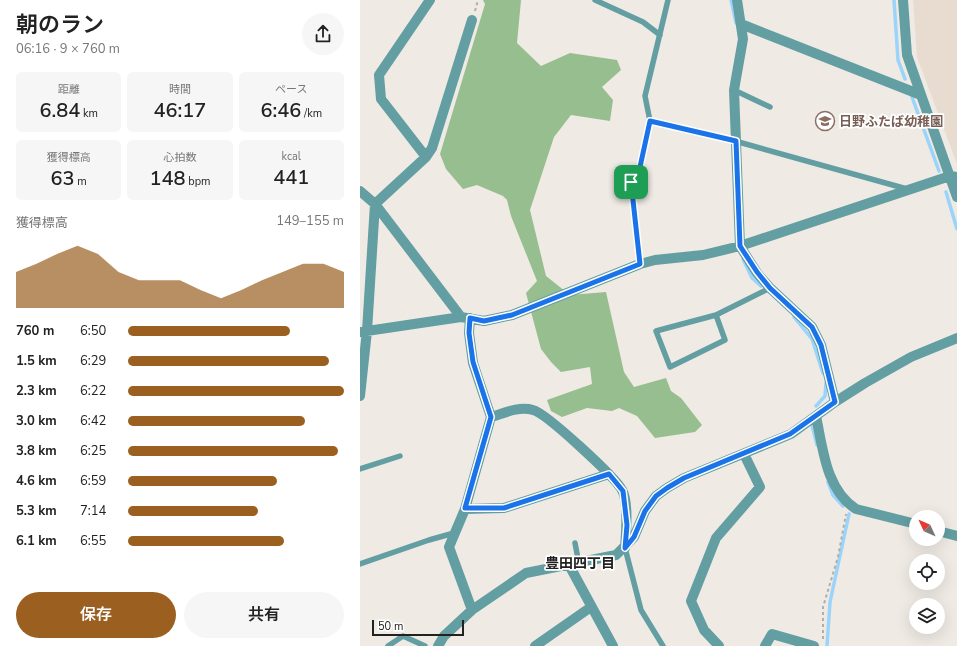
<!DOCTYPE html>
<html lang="ja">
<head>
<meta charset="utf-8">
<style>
	:root { --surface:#fff; --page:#f6f6f6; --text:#222; --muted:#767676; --accent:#9b6020 }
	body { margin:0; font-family:"Nunito Sans","Noto Sans JP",sans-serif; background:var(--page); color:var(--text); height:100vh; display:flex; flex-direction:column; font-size:15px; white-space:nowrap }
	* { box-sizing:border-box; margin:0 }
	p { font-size:13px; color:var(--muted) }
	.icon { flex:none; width:22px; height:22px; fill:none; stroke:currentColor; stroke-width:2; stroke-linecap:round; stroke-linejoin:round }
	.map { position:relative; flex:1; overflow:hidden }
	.sheet { display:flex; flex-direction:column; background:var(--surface); width:360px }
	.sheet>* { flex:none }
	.needle { width:26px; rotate:314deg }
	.fabs { position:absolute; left:549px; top:510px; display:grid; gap:8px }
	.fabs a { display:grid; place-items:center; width:36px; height:36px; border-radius:50%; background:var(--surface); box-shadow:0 4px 16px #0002; font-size:20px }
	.scale { position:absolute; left:12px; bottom:10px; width:92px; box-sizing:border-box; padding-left:4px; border:2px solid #23211f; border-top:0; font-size:11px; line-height:14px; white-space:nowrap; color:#23211f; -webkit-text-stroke:3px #fff; paint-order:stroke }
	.pin { position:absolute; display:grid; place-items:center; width:34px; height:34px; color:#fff; margin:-17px; border-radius:8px; box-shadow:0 2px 6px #0006 }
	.round { display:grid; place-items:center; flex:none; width:42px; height:42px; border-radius:21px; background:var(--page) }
	.head { display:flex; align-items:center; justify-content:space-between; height:68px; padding:0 16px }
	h1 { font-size:22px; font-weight:600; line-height:30px }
	.stats { display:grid; grid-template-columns:repeat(3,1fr); gap:6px; height:68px; padding:4px 16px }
	.stats div { display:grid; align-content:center; border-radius:6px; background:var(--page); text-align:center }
	.stats b { font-size:20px; font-weight:600 }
	.stats small { font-size:11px; font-weight:400 }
	.stats p { font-size:11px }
	.chart { height:112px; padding:8px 16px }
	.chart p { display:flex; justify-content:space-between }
	.chart svg { width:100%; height:72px; margin-top:4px; fill:var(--accent); opacity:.7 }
	.action { display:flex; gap:8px; margin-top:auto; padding:8px 16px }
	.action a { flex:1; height:46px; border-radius:24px; background:var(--accent); color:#fff; font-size:16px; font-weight:600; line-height:46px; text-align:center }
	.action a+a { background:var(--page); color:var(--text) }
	ul { padding:0 16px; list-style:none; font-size:13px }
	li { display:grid; grid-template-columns:64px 48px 1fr; align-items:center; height:30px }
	li i { height:10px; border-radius:5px; background:var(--accent) }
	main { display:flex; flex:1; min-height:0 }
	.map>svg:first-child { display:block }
</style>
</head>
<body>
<main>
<section class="sheet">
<div class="head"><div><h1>朝のラン</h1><p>06:16 · 9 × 760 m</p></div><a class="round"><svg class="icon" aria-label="share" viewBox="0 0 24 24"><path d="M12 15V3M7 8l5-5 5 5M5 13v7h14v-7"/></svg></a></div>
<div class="stats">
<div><p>距離</p><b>6.84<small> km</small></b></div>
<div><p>時間</p><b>46:17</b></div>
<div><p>ペース</p><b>6:46<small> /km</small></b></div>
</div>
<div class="stats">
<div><p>獲得標高</p><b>63<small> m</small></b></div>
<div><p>心拍数</p><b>148<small> bpm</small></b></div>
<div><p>kcal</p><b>441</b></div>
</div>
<div class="chart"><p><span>獲得標高</span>149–155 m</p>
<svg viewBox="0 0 160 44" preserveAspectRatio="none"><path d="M0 44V22L10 17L20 11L30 6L40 11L50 22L60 27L70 27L80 27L90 33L100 38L110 33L120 27L130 22L140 17L150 17L160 22V44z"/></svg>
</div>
<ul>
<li><b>760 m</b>6:50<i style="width:75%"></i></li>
<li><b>1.5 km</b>6:29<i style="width:93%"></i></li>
<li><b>2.3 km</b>6:22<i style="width:100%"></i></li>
<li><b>3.0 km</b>6:42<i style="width:82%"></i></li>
<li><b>3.8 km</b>6:25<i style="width:97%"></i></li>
<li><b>4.6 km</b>6:59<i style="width:69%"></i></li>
<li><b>5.3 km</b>7:14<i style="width:60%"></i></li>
<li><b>6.1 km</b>6:55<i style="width:72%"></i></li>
</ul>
<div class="action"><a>保存</a><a>共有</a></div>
</section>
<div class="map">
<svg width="597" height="646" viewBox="0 0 597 646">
	<rect width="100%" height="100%" fill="#efeae4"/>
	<path fill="#e8dcd1" d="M553 0H597V164L557 57Z"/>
	<path fill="#97be8f" d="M123 0H161L157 43 181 66 210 53 257 60 261 70 242 87 253 100 250 121 211 115 194 137 170 210 186 276 210 295 246 292 264 372 274 387 306 378 311 391 321 398 342 425 335 432 295 438 277 416 259 408 252 411 227 408 202 417 191 411 187 400 232 384 230 367 201 372 191 362 181 349 166 293 177 281 151 216 147 200 143 196 117 185 103 189 86 169 80 154 125 4Z"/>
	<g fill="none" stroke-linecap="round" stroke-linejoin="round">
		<path stroke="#9bd4fa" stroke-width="3.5" d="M371 0 376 23
			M534 0 538 60 545 79
			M552 97 579 171
			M586 192 597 229
			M383 259 392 278 401 286
			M434 317 452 339 463 373
			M456 406 465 396 466 383
			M452 425 457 445
			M468 482 473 495 483 506
			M467 646 470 602 489 514"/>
		<path stroke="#b1ada8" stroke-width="2" stroke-dasharray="3 3" stroke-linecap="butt" d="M115 11 118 0
			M463 639V607L478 557 486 514"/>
		<path stroke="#629ea2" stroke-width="5.5" d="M235 0 283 22 300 35
			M374 90 410 107
			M290 121 375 141 547 189
			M280 264 271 182 281 167 290 121 285 96 308 0
			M356 315 365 340 310 367 296 331 356 315 410 288
			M0 469 40 456
			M215 543 219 564
			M265 548 281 610 303 646
			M0 564 69 540 94 533
			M28 646 43 636 65 646"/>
		<path stroke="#629ea2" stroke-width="10" d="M377 0 383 39 374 90 380 246 397 273 410 288 452 327 461 345 475 402
			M543 0 547 55 597 197
			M381 24 561 95
			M66 157 72 148 112 20
			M0 191 15 204 101 317
			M110 318 109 333 113 363 131 417 105 509 89 547 112 610
			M0 332 101 317 124 321 152 315 280 264 295 260 343 255 380 246 590 176 597 177
			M0 396 7 331 15 204 66 157 21 99 19 75 70 0
			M456 416C463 449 466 490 496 509L556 524
			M131 417C144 413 159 406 173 410 186 413 255 477 262 490 269 502 266 534 265 548
			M105 509 144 508 249 474
			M578 531 597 536
			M209 565 253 646
			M78 646 84 636 112 610 166 573 256 555 274 537 285 511 296 496 307 488 324 478 431 434 475 402 505 383 551 357 597 338
			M175 646 231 607
			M359 646 344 630 331 601 356 538 400 487 384 454
			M405 646 412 634 454 646"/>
	</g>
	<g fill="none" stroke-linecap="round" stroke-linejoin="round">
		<defs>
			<path id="route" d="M290 121 376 141 380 246 397 272 410 288 452 327 461 345 475 402 430 434 324 478 307 488 296 496 285 511 274 537 265 548 267 525 263 491 249 474 144 508H105L131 417 113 362 109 333 110 318 124 321 152 315 280 264 271 182 280 167Z"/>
		</defs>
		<use href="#route" stroke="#fff" stroke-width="8"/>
		<use href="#route" stroke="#1a73e8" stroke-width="5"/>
	</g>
	<defs>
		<symbol id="school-ring" viewBox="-11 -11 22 22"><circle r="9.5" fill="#fff" stroke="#8d6e63" stroke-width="1.5"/><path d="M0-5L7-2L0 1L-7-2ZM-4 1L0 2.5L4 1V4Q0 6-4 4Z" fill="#8d6e63"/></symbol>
	</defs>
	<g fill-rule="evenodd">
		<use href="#school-ring" x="454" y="110" width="22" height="22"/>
	</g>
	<g text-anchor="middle" stroke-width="3.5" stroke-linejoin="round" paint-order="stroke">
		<g font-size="13" font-weight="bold" fill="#785e54" stroke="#fff" text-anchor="start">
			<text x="479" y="126">日野ふたば幼稚園</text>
		</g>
		<g font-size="14" font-weight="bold" fill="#23211f" stroke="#fff">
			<text x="220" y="568">豊田四丁目</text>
		</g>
	</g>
</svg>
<div class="fabs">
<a><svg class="needle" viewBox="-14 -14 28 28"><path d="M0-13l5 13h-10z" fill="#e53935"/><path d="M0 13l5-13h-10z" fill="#767676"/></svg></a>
<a><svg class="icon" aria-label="locate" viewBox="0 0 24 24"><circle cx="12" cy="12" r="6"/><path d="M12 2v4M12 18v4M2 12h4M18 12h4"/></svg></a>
<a><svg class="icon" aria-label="layers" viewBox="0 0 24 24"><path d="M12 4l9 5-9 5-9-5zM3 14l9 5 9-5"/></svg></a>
</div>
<div class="scale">50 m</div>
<div class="pin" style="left:271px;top:182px;background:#1e9e55"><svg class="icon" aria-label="arrive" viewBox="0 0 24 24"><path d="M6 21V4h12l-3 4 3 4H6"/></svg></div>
</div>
</main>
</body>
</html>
